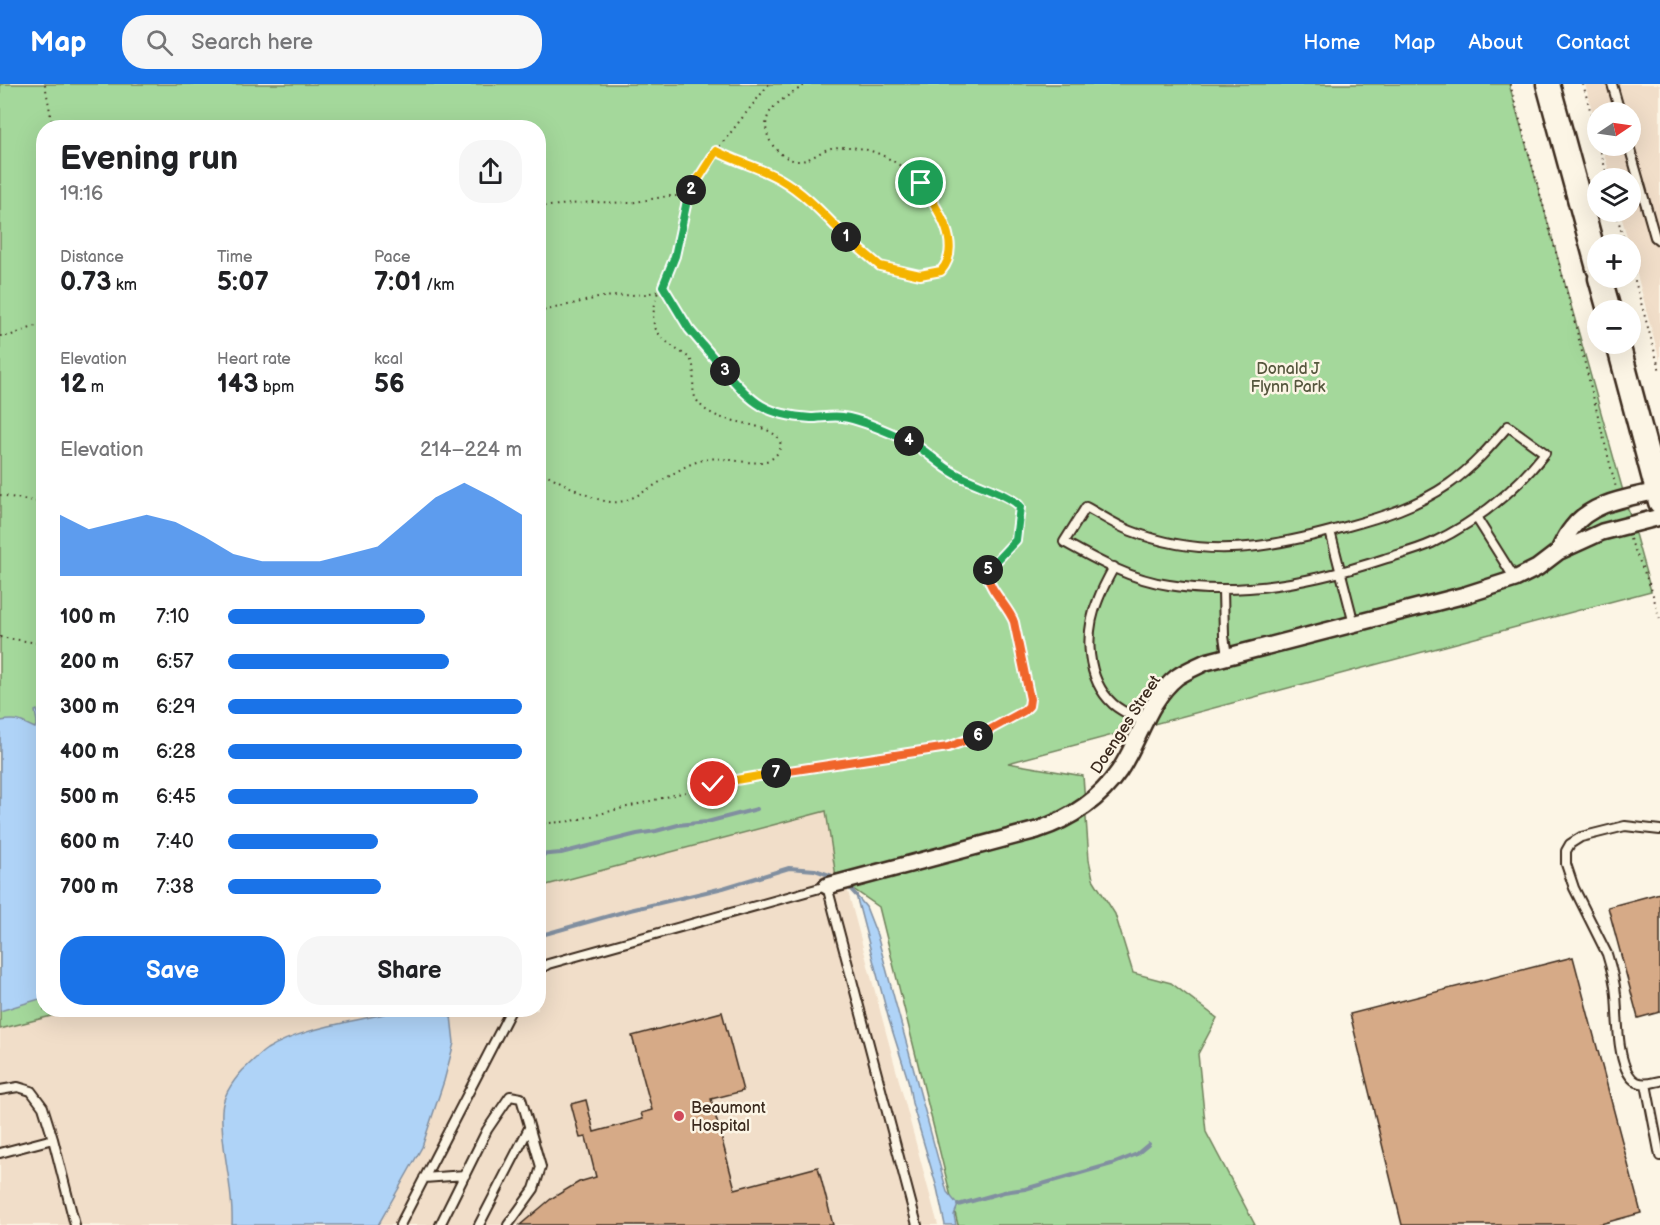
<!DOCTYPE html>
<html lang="en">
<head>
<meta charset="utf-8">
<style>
	:root { --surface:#fff; --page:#f6f6f6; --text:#202124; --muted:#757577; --accent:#1a73e8 }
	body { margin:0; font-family:"Balsamiq Sans",sans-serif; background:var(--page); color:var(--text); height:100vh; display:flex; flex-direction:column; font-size:22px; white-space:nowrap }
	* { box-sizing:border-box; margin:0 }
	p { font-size:20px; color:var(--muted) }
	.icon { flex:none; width:33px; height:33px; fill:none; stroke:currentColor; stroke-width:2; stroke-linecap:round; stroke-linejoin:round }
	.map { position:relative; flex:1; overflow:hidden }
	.drawer { position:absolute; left:36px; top:36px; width:510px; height:897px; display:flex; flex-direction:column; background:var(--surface); border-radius:24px; box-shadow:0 6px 24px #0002 }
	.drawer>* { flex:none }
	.needle { width:39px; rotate:77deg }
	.buttons { position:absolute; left:1587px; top:18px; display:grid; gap:12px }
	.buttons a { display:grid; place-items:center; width:54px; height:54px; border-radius:50%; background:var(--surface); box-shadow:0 6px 24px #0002; font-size:30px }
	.pin { position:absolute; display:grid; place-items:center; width:51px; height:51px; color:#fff; margin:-26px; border:3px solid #fff; border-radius:50%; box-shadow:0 2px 6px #0007 }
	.km { position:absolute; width:30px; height:30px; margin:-15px; border-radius:50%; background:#222; color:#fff; font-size:16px; line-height:30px; text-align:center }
	.round { display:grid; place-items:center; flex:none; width:63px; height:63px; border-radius:24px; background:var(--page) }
	.summary { display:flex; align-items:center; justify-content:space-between; height:102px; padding:0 24px }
	h1 { font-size:33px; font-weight:800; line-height:45px }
	.stats { display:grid; grid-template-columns:repeat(3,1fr); gap:9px; height:102px; padding:6px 24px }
	.stats div { display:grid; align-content:center }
	.stats b { font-size:26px; font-weight:800 }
	.stats small { font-size:16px; font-weight:400 }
	.stats p { font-size:16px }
	.chart { height:168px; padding:12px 24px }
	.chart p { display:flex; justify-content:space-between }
	.chart svg { width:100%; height:108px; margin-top:6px; fill:var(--accent); opacity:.7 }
	.button { display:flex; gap:12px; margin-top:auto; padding:12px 24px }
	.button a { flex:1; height:69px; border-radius:24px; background:var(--accent); color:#fff; font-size:24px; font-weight:800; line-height:69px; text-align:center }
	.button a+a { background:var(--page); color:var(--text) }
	ul { padding:0 24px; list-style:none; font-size:20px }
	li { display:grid; grid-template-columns:96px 72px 1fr; align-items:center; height:45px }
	li i { height:15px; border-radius:8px; background:var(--accent) }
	header { display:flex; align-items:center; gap:36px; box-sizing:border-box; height:84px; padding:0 30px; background:var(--accent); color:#fff }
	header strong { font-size:28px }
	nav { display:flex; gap:33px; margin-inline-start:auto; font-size:21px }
	.search { width:420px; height:54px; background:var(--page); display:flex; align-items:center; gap:15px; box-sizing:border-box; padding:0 21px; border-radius:24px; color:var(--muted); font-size:22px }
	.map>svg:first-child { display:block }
</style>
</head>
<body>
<header>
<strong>Map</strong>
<div class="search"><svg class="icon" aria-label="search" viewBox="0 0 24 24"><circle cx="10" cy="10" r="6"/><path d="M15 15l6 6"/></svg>Search here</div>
<nav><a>Home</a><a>Map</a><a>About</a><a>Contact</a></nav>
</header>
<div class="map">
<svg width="1660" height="1141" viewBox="0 0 1660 1141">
	<rect width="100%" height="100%" fill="#fcf5e5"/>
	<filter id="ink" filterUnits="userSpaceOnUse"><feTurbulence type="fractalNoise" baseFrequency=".0167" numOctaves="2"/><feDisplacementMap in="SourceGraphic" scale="12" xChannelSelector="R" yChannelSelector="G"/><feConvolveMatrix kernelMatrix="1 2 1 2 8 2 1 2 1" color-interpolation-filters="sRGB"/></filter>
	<g filter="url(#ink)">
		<path fill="#f1dec9" d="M1585 0H1660V277L1631 168 1630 160H1629L1620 128H1630V94H1611L1602 62H1630V28H1598L1597 45Z
			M826 726 938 1141H0V945L74 926H538L539 803Z"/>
		<path fill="#a4d89b" stroke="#70815c" stroke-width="1.5" d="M0 0H1509L1651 507 1008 679 1083 692 1089 776 1093 795 1115 830 1133 889 1171 899 1217 934 1198 970 1206 1048 1255 1141H958L879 823 836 793 826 727 539 803 538 44H44V926H75L0 945Z"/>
		<path fill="#afd3f7" stroke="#818fa0" stroke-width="1.5" d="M37 626 42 641 44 642 43 914 0 927V637C19 634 19 637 35 644L37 638 35 627Z
			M856 811 866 823 877 851 947 1108 958 1121 954 1131 956 1141H945L937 1104 912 1019 908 996 889 936Z
			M399 926H443L451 932 454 959 444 997 422 1063 378 1141H232C234 1102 220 1065 222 1026 223 1011 233 997 243 986 251 979 258 971 267 965 305 942 358 938 399 926Z"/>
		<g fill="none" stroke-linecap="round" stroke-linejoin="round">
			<path stroke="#818fa0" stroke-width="4" d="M538 771 561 769 637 750 656 747 678 741 707 738 757 725
				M846 800 856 811
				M538 852 630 826 723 804 789 784 815 786 838 794
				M451 932 456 926
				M958 1121 1004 1108 1025 1105 1115 1079 1137 1070 1149 1060"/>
		</g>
		<path fill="#d6aa87" stroke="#3b2a1e" stroke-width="1.5" d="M1660 809V928L1638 934 1608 823Z
			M1573 873 1641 1129 1597 1141H1402L1350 930Z
			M722 928 743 1007 711 1015 735 1105 818 1083 833 1141H520L552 1114 579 1098 596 1093 586 1053 580 1054 571 1020 586 1016 594 1048 643 1035 641 1029 652 1026 632 952Z"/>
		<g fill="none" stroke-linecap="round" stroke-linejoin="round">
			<defs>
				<path id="lane" d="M1612 0 1620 28
					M1629 62 1655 153 1660 157
					M1508 342 1545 369C1515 407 1476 438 1432 459 1417 466 1400 470 1384 475 1315 498 1241 513 1169 501 1132 496 1096 476 1064 458L1086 423C1101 431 1115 441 1131 447 1206 476 1270 464 1345 443 1382 433 1417 422 1449 400 1472 384 1490 363 1508 342Z
					M1476 433 1515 495
					M1330 447 1354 540
					M1114 483C1108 494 1102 505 1098 516 1084 549 1086 595 1113 620 1122 628 1135 633 1145 639
					M1223 505 1224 552 1227 572
					M1660 746 1625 742 1581 753 1570 760 1566 767V780L1574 804 1607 870C1611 883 1615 898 1616 911 1618 931 1616 988 1637 998 1645 1002 1653 998 1660 997
					M538 886 548 880 827 802 917 1141
					M1646 1000 1660 1072
					M0 1006 18 1003 31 1007 43 1023 53 1055 75 1141
					M0 1069 53 1055
					M424 1094 465 1091
					M400 1141 511 926
					M440 1141 487 1046 510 1012 521 1014 541 1083 534 1105 508 1141
					M479 1141 529 1044"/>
				<path id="street" d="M1558 468C1562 460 1566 451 1572 444 1591 418 1628 414 1657 407
					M827 802 1037 746C1070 735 1099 716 1119 687 1139 658 1148 616 1177 593 1186 587 1196 583 1206 578L1465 511 1515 495 1537 484 1558 468 1602 448 1660 433"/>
				<path id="secondary" d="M1548 0 1598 184
					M1600 194 1609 226
					M1618 260 1660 418"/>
			</defs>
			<use href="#lane" stroke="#3b2a1e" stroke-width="12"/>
			<use href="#street" stroke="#3b2a1e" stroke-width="20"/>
			<use href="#secondary" stroke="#3b2a1e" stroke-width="27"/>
			<path stroke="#3b2a1e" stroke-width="2" stroke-dasharray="1.5 4.5" stroke-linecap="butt" d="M45 0 53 44
				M1510 0 1569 216 1616 404
				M1583 0 1598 55
				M1599 62 1608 94
				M716 67 732 76 780 95 804 110 859 166 880 182 920 191 941 187C956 171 949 154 942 136 926 92 879 56 831 64 819 67 810 78 797 77 776 74 758 48 770 28 778 16 795 8 806 0
				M538 123 593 118 630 119 668 112H688
				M1616 128 1625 160
				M1630 179 1660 287
				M538 228 602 213 646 210 658 207 663 203 675 173 688 112 702 86 716 67 769 0
				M0 252H9L44 239
				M538 386C558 396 598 421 618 418 632 416 643 408 655 401 672 391 688 378 708 375 726 372 754 384 771 375 775 373 779 368 780 364 786 342 732 339 717 332 710 329 703 325 699 319 687 307 699 287 690 275 687 271 680 268 676 265 648 245 651 237 658 207
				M0 411 44 419
				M1630 455 1651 504 1660 536
				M0 553 44 560
				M538 740 572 737 713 701 788 686 948 663 990 647 1029 622 1030 615 1014 538C1009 525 986 500 987 490 988 478 1004 471 1011 463 1017 455 1017 445 1019 436 1020 429 1021 424 1017 418 998 406 974 402 954 390 941 382 931 370 918 362 900 350 875 343 855 336 829 328 800 337 773 328 739 317 681 235 663 203"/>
			<use href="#lane" stroke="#fcf5e5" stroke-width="8"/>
			<use href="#street" stroke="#fcf5e5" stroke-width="15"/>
			<use href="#secondary" stroke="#fcf5e5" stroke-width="22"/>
		</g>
	</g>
	<g fill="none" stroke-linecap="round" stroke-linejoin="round" filter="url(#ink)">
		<defs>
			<path id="split-1" d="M846 153 880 182 920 191 941 187C964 161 936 122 921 99"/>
			<path id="split-2" d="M691 106 716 67C737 78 759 83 780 95 806 110 825 132 846 153"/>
			<path id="split-3" d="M691 106 688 112 675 172 663 202 689 245 725 287"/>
			<path id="split-4" d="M725 287C753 320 766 331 811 334 821 334 833 331 843 333 864 336 890 349 909 357"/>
			<path id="split-5" d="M909 357C926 366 939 381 956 390 971 399 1012 411 1020 423L1016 456 988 486"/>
			<path id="split-6" d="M978 652 1024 627 1029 622 1030 615 1014 538C1008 521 985 503 988 486"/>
			<path id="split-7" d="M776 689 948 663 978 652"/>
			<path id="split-8" d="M713 700 776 689"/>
		</defs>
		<use href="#split-1" stroke="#fff" stroke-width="12"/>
		<use href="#split-2" stroke="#fff" stroke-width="12"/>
		<use href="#split-3" stroke="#fff" stroke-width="12"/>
		<use href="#split-4" stroke="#fff" stroke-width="12"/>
		<use href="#split-5" stroke="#fff" stroke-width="12"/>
		<use href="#split-6" stroke="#fff" stroke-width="12"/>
		<use href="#split-7" stroke="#fff" stroke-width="12"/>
		<use href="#split-8" stroke="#fff" stroke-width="12"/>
		<use href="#split-1" stroke="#f5b400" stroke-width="8"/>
		<use href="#split-2" stroke="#f5b400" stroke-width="8"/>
		<use href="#split-3" stroke="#22a559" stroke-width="8"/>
		<use href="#split-4" stroke="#22a559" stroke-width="8"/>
		<use href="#split-5" stroke="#22a559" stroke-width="8"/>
		<use href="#split-6" stroke="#f0652b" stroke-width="8"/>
		<use href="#split-7" stroke="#f0652b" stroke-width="8"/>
		<use href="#split-8" stroke="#f5b400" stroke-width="8"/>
	</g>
	<circle fill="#d1495b" stroke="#fcf5e5" stroke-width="2" cx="679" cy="1032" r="6"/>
	<g text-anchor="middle" stroke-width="5" stroke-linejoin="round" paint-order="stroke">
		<g font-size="16" fill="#55563d" stroke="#fcf5e5">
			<text x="1288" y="290">Donald J<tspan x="1288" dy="18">Flynn Park</tspan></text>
		</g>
		<g font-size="16" fill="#3b2a1e" stroke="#fcf5e5">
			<text transform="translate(1125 640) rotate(-57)" y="6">Doenges Street</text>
		</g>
		<g font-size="16" fill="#3b2a1e" stroke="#fcf5e5" text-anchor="start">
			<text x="691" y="1029">Beaumont<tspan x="691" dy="18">Hospital</tspan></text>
		</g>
	</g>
</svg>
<div class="buttons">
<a><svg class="needle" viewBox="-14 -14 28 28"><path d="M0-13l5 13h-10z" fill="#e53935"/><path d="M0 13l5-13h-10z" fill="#757577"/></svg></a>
<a><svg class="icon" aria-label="layers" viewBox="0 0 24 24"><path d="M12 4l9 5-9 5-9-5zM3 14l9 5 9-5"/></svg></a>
<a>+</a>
<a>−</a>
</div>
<div class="pin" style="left:921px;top:99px;background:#1e9e55"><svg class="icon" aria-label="arrive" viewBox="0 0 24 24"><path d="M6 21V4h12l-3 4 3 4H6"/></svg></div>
<div class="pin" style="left:713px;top:700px;background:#d93025"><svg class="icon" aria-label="check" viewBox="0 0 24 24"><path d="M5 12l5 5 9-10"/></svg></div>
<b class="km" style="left:846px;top:153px">1</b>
<b class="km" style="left:691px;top:106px">2</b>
<b class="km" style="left:725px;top:287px">3</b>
<b class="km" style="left:909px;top:357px">4</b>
<b class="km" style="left:988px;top:486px">5</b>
<b class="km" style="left:978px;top:652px">6</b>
<b class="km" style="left:776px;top:689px">7</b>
<section class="drawer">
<div class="summary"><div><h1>Evening run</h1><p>19:16</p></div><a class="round"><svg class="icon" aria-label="share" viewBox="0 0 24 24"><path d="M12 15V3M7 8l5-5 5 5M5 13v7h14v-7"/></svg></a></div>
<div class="stats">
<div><p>Distance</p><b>0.73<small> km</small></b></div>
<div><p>Time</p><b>5:07</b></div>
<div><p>Pace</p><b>7:01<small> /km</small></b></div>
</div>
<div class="stats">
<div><p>Elevation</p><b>12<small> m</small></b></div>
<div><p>Heart rate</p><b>143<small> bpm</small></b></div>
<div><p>kcal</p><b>56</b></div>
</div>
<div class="chart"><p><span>Elevation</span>214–224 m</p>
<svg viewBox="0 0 160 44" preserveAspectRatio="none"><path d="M0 44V19L10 25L20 22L30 19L40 22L50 28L60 35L70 38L80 38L90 38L100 35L110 32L120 22L130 12L140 6L150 12L160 19V44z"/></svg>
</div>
<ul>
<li><b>100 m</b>7:10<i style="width:67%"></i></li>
<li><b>200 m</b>6:57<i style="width:75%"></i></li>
<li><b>300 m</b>6:29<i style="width:100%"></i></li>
<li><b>400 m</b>6:28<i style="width:100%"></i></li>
<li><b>500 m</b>6:45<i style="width:85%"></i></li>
<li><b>600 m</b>7:40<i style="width:51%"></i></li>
<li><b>700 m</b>7:38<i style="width:52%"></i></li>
</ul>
<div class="button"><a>Save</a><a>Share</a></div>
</section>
</div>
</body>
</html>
